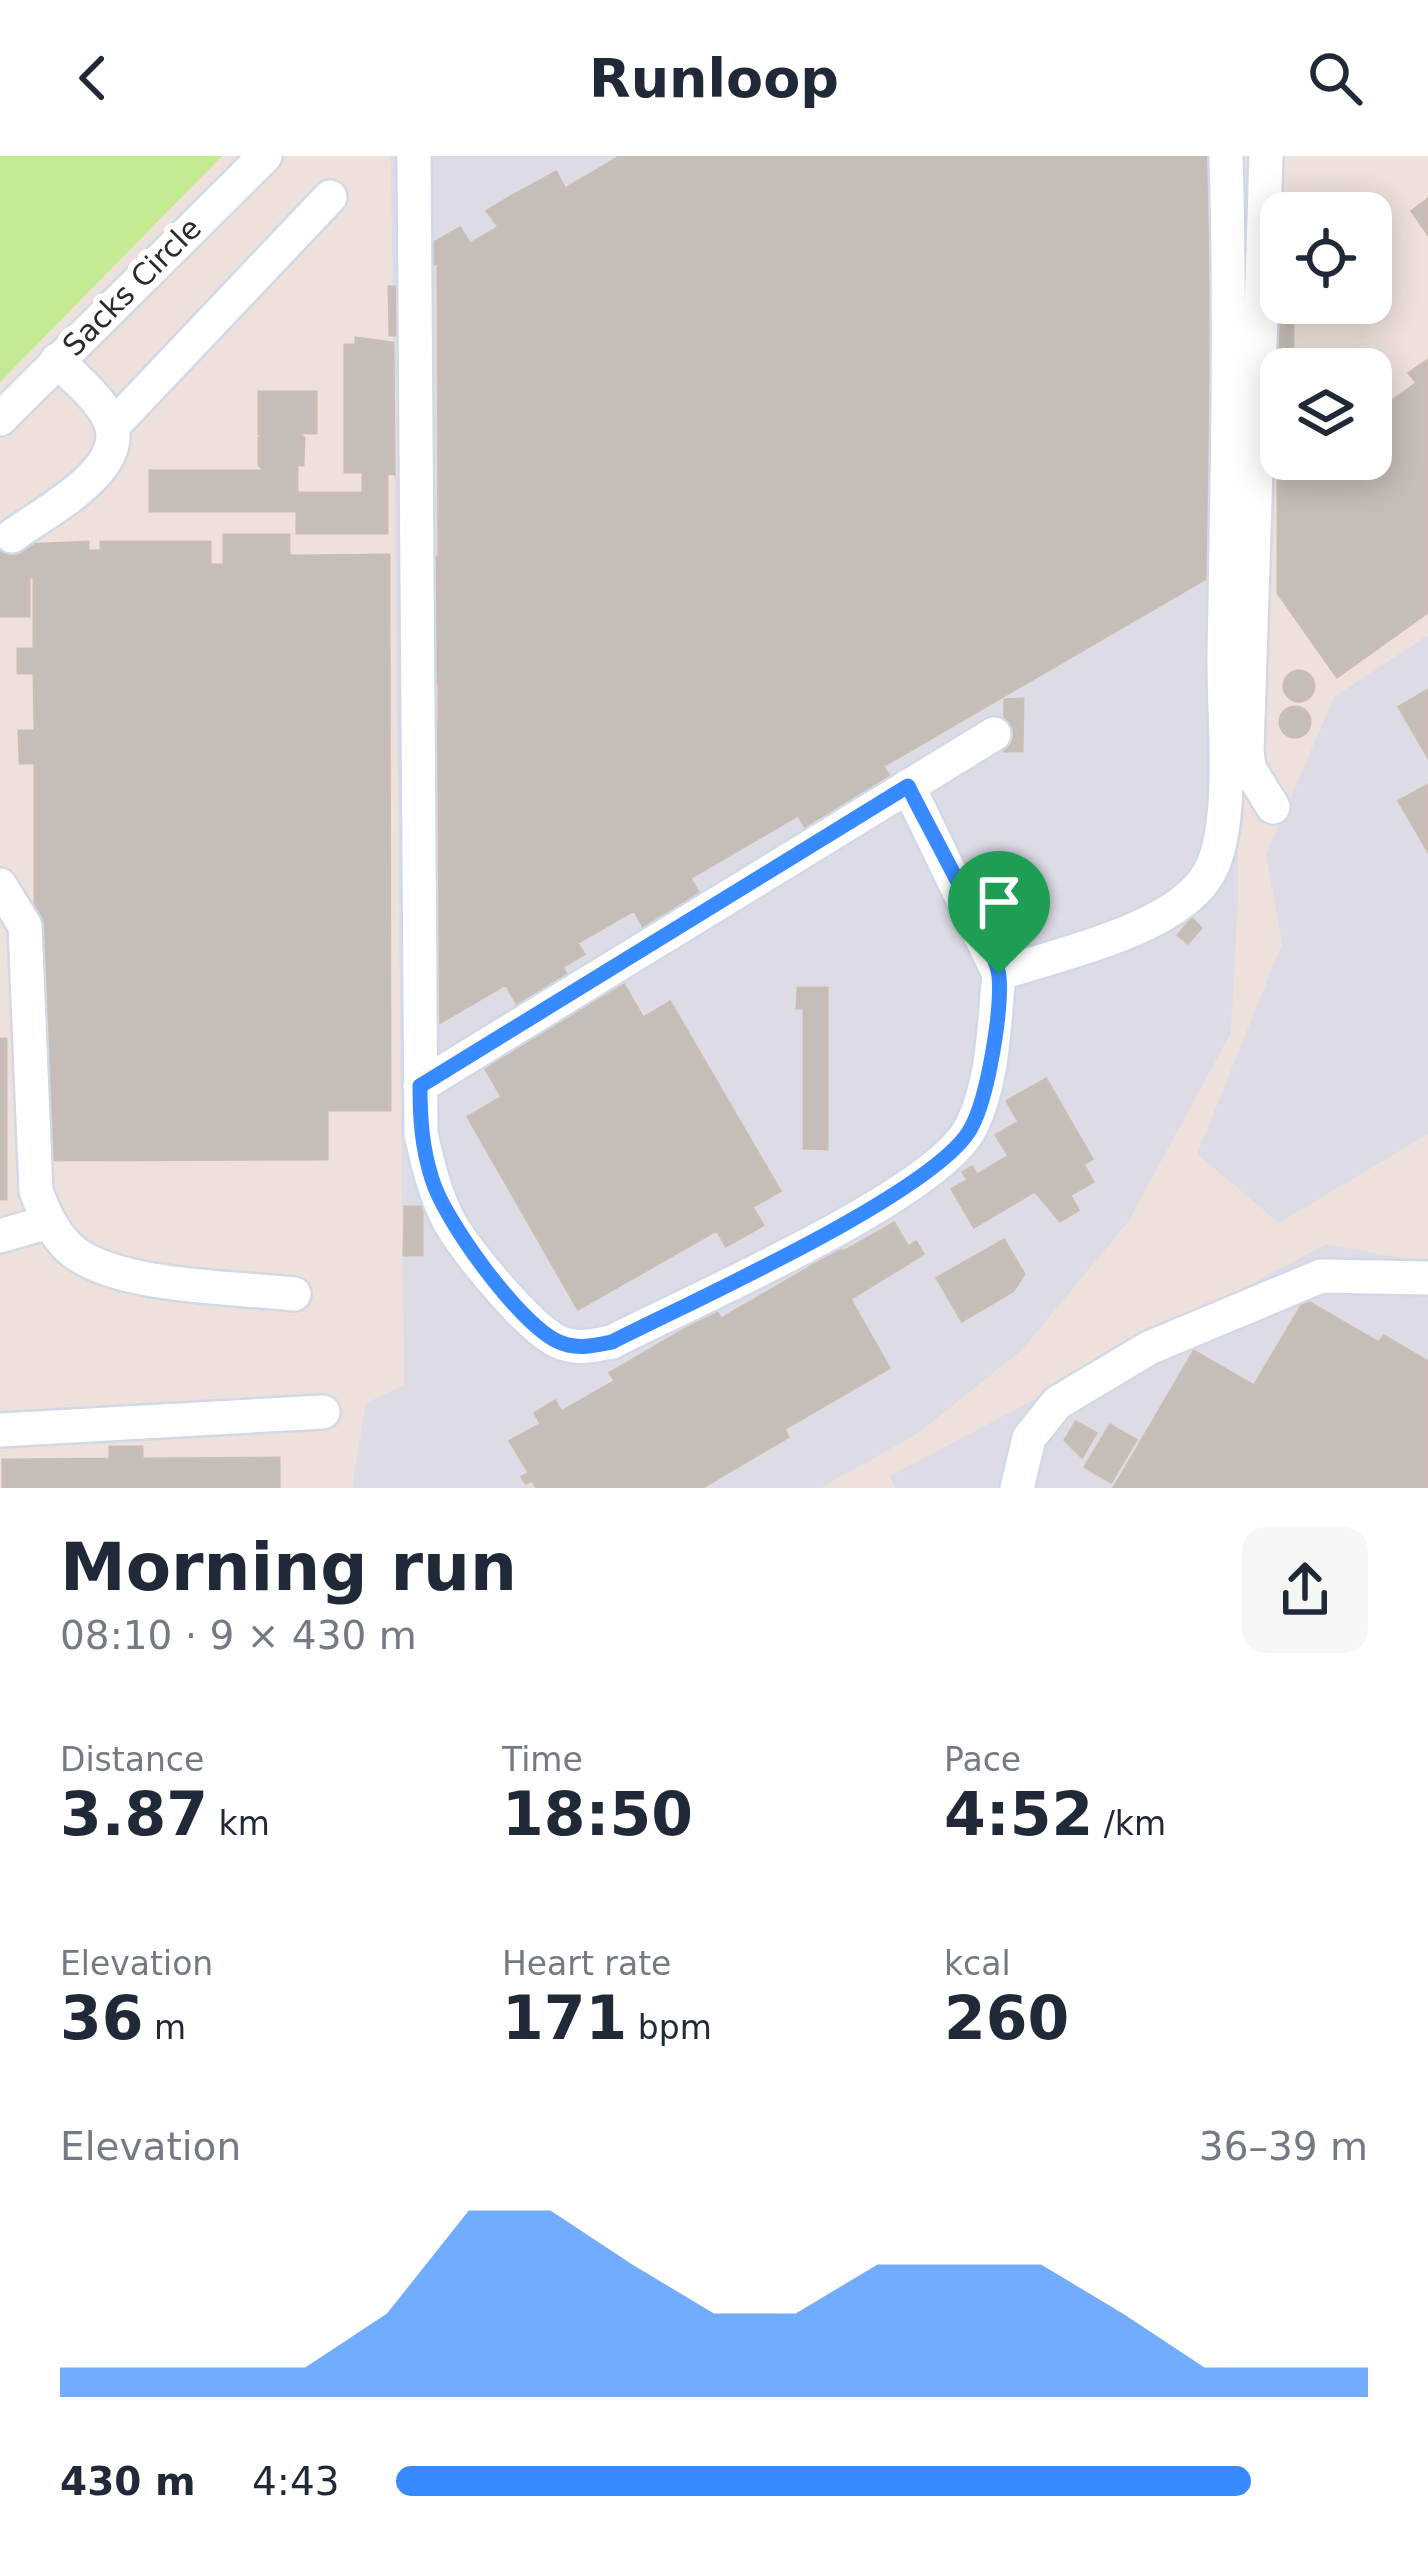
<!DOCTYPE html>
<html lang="en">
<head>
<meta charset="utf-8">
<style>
	:root { --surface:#fff; --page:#f6f6f7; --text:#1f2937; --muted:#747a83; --accent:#378aff }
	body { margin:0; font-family:"DejaVu Sans",sans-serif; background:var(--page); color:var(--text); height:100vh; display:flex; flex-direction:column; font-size:45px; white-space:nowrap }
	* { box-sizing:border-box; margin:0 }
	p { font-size:39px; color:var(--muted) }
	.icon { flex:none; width:66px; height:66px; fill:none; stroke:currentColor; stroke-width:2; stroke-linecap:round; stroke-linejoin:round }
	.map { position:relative; height:1332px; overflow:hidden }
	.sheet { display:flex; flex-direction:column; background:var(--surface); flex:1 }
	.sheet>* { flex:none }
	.buttons { position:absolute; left:1260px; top:36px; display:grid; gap:24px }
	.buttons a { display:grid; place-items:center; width:132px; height:132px; border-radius:24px; background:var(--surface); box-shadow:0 6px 30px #0003; font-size:60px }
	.pin { position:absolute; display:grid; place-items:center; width:102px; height:102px; color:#fff; margin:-123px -51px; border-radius:50% 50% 50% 0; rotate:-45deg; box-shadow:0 0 12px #0007 }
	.pin .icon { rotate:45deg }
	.round { display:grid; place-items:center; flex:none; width:126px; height:126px; border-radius:24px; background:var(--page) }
	.overview { display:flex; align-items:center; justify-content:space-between; height:204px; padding:0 60px }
	h1 { font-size:66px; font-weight:800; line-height:90px }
	.metrics { display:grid; grid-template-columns:repeat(3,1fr); gap:18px; height:204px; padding:12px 60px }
	.metrics div { display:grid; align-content:center }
	.metrics b { font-size:60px; font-weight:800 }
	.metrics small { font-size:33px; font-weight:400 }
	.metrics p { font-size:33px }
	.chart { height:336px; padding:24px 60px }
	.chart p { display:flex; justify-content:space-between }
	.chart svg { width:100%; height:216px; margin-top:12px; fill:var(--accent); opacity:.7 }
	ul { padding:0 60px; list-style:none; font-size:39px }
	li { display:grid; grid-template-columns:192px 144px 1fr; align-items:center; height:90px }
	li i { height:30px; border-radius:15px; background:var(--accent) }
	header { display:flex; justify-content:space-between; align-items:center; height:156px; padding:0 60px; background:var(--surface); font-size:54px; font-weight:800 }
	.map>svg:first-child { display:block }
</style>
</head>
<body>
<header><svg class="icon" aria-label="back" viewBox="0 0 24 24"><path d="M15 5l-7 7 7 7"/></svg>Runloop<svg class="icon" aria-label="search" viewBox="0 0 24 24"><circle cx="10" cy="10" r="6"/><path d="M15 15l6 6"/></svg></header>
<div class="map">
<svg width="1428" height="1332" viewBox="0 0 1428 1332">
	<rect width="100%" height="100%" fill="#eee1db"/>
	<path fill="#dddce6" d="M391 0H1238V743L1231 877 1128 1066 1022 1194 917 1278 821 1332H352L366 1247 404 1229Z
		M1428 479V978L1279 1067 1197 998 1282 788 1266 699 1334 541Z
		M1326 1088 1428 1107V1332H895L890 1320Z"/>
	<path fill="#c4eb91" d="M0 0H222L0 226Z"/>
	<path fill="#c5bdb7" stroke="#cabdb4" stroke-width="3" d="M621 0H1209L1217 416 883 610 891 624 808 675 798 659 690 722 699 738 643 770 634 754 577 787 584 798 562 811 571 826 521 855 506 828 439 867V636H404V566H439V527L402 528V401H439L438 106 434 108 433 87 460 72 470 88 499 71 487 55 512 40 556 16 565 33Z
		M1428 43V78L1412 55Z
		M389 131H399V179H390Z
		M1274 138H1281V147H1293V213H1281V257H1274Z
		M356 182 393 187 394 318 387 316V377H297V355H150V315H265L259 309V282H265L259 278V236H316V277H298L304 282 303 309H297V337H363V316H345V189H356Z
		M1428 204V456L1337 521 1278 437V325L1310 303H1371V260L1417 227 1409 217Z
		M224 379H289V400L389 399 390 954H327V1003L35 1004V607H20L19 575H35L34 517H18V493H34V421H29V460H0V390L88 386V395H101V386H210V409H224Z
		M1284 530a15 15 0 1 1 30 0a15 15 0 1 1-30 0Z
		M1428 534V601L1399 551Z
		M1023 543 1022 595H1004L1005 544Z
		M1280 566a15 15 0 1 1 30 0a15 15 0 1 1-30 0Z
		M1428 629V695L1399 645Z
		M1192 763 1201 772 1188 787 1178 779Z
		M624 829 643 862 670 846 780 1035 752 1051 763 1069 726 1090 717 1074 578 1153 468 961 502 941 484 910Z
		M798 832H827V993L804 992V852H797Z
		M0 883H6V1043H0Z
		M1046 923 1092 1003 1083 1008 1093 1026 1070 1039 1078 1054 1060 1065 1035 1035 974 1071 952 1033 968 1024 963 1016 972 1011 977 1019 1009 1000 996 979 1019 966 1007 945Z
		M405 1051H422V1099H404Z
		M894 1067 908 1091 916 1086 923 1098 850 1143 889 1212 784 1273 788 1281 701 1332H537L532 1324 526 1327 522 1321 529 1317 510 1285 541 1268 535 1257 555 1245 561 1256 615 1225 610 1217 716 1155 721 1163 826 1102 823 1097 838 1089 843 1096Z
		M1004 1084 1024 1118 1013 1135 962 1165 937 1122Z
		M1305 1144 1379 1187 1384 1180 1428 1206V1332H1114L1194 1195 1254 1230Z
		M1076 1266 1096 1277 1082 1301 1065 1284Z
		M1110 1269 1136 1284 1111 1326 1085 1311Z
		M110 1291H142V1303L279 1302V1332H3V1304L110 1303Z"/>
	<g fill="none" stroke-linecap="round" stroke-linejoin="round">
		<defs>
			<path id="minor" d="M414 0 421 978C428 1009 435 1039 450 1067 467 1096 528 1171 557 1185 575 1194 593 1190 612 1186 687 1147 938 1039 971 971 994 925 994 867 999 818 1058 798 1177 774 1209 717 1236 670 1223 557 1224 501 1227 333 1231 168 1226 0
				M1266 0 1247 595 1249 612 1273 651
				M0 263 265 0
				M112 271 330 41
				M12 380C43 357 127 315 111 268 102 243 75 223 57 204
				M908 630 999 818
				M0 729 25 770 36 1035C44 1056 52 1075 68 1091 110 1132 235 1131 294 1138
				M420 930 994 578
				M0 1080 48 1066
				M0 1274 323 1256
				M1017 1332 1029 1282 1057 1247 1149 1192 1321 1120 1428 1122"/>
		</defs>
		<use href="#minor" stroke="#d0d9e5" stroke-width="38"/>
		<use href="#minor" stroke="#fff" stroke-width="33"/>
	</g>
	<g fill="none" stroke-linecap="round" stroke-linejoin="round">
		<defs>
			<path id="route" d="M908 630C925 666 996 791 999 820 1002 855 988 941 971 972 937 1036 686 1148 612 1186 593 1190 575 1194 557 1185 518 1166 444 1064 432 1023 422 992 420 963 420 930Z"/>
		</defs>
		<use href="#route" stroke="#fff" stroke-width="24"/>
		<use href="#route" stroke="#378aff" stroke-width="15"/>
	</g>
	<g text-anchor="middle" stroke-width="12" stroke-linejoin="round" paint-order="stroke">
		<g font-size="30" fill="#2a2a2a" stroke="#fff">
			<text transform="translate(132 131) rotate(-45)" y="10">Sacks Circle</text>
		</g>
	</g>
</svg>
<div class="buttons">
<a><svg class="icon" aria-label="locate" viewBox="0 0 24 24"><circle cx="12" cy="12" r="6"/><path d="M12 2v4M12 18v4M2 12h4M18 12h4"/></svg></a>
<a><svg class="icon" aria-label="layers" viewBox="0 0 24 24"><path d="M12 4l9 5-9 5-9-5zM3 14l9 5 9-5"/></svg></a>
</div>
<div class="pin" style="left:999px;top:818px;background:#1e9e55"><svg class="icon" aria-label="arrive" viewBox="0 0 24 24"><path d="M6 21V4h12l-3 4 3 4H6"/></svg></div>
</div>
<section class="sheet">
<div class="overview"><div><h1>Morning run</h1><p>08:10 · 9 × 430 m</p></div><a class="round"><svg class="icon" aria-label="share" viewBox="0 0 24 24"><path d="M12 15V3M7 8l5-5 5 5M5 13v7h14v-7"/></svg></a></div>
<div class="metrics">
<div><p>Distance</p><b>3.87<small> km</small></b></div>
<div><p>Time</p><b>18:50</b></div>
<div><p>Pace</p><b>4:52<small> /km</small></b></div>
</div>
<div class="metrics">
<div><p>Elevation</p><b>36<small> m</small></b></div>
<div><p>Heart rate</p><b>171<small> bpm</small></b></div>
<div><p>kcal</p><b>260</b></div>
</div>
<div class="chart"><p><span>Elevation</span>36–39 m</p>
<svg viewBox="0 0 160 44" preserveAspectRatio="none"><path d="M0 44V38L10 38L20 38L30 38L40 27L50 6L60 6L70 17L80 27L90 27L100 17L110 17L120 17L130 27L140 38L150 38L160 38V44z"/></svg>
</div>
<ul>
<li><b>430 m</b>4:43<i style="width:88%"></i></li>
</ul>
</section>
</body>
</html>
